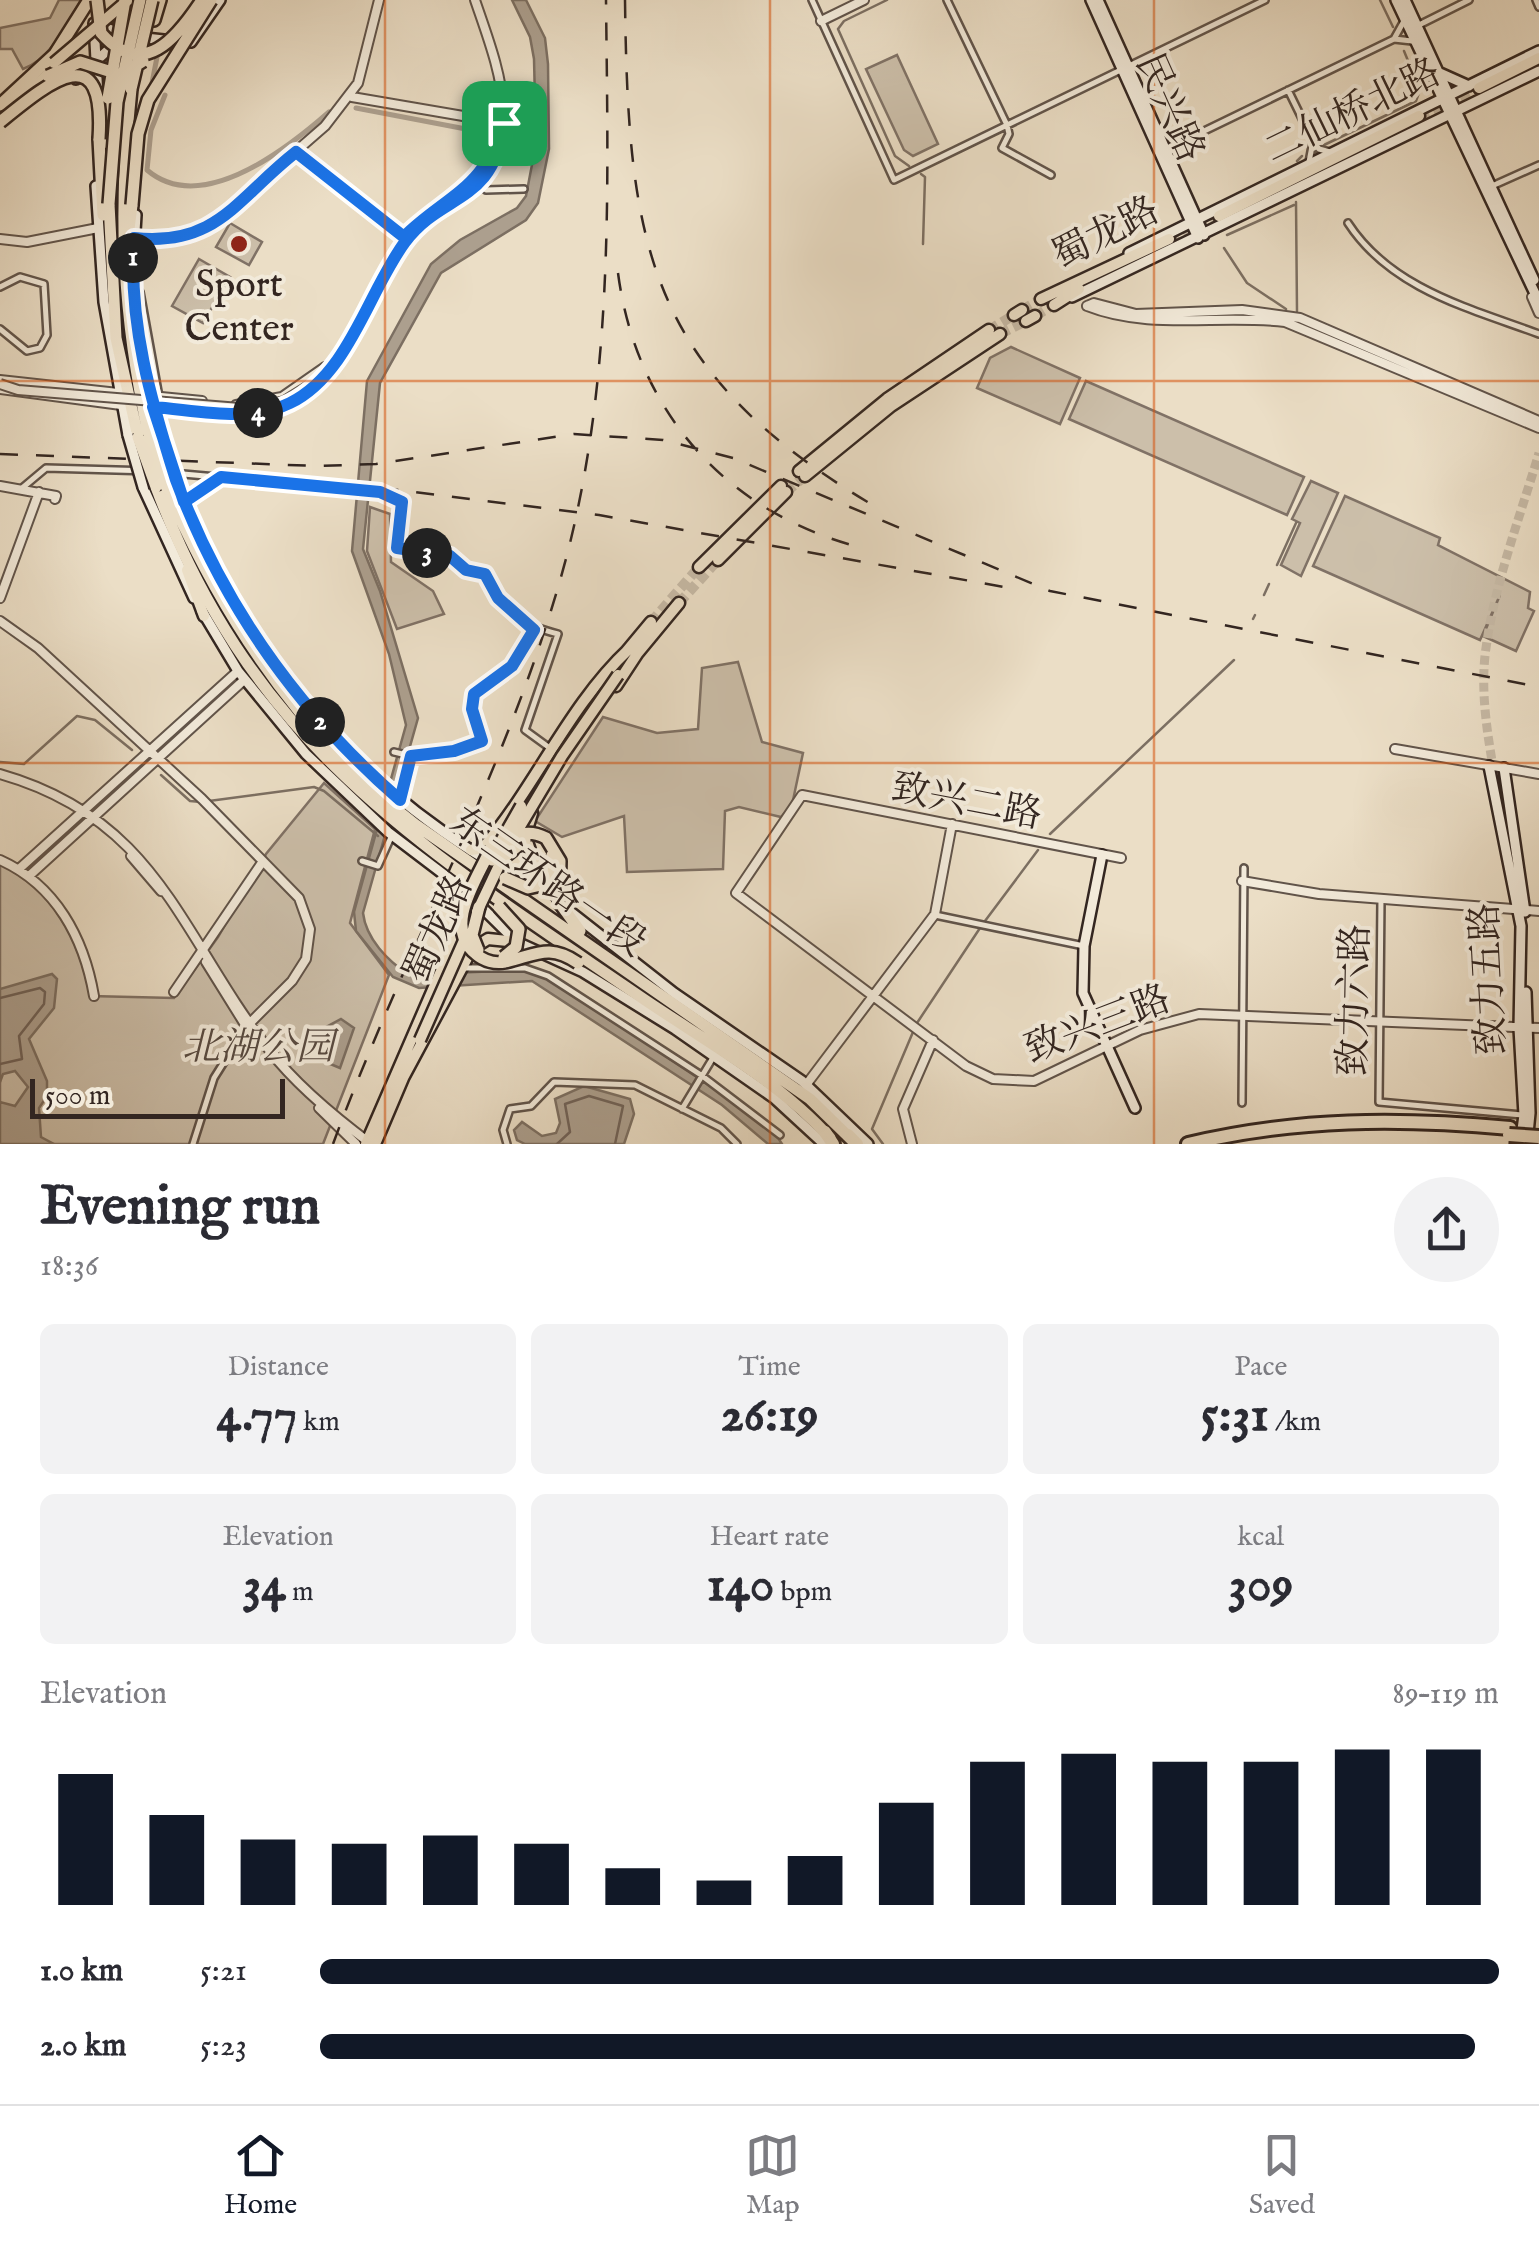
<!DOCTYPE html>
<html lang="en">
<head>
<meta charset="utf-8">
<style>
	:root { --surface:#fff; --page:#f2f2f3; --text:#2b2b33; --muted:#7c7c81; --line:#e1e1e2; --accent:#111827 }
	body { margin:0; font-family:"IM FELL English","Noto Serif SC",serif; background:var(--page); color:var(--text); height:100vh; display:flex; flex-direction:column; font-size:38px; white-space:nowrap }
	* { box-sizing:border-box; margin:0 }
	p { font-size:32px; color:var(--muted) }
	.icon { flex:none; width:55px; height:55px; fill:none; stroke:currentColor; stroke-width:2; stroke-linecap:round; stroke-linejoin:round }
	.map { position:relative; height:1144px; overflow:hidden }
	.drawer { display:flex; flex-direction:column; background:var(--surface); flex:1 }
	.drawer>* { flex:none }
	.scale { position:absolute; left:30px; bottom:25px; width:255px; box-sizing:border-box; padding-left:10px; border:5px solid #332621; border-top:0; font-size:28px; line-height:35px; white-space:nowrap; color:#332621; -webkit-text-stroke:8px #f2eada; paint-order:stroke }
	.pin { position:absolute; display:grid; place-items:center; width:85px; height:85px; color:#fff; margin:-42px; border-radius:20px; box-shadow:0 5px 15px #0006 }
	.km { position:absolute; width:50px; height:50px; margin:-25px; border-radius:50%; background:#222; color:#fff; font-size:28px; line-height:50px; text-align:center }
	.round { display:grid; place-items:center; flex:none; width:105px; height:105px; border-radius:52px; background:var(--page) }
	.head { display:flex; align-items:center; justify-content:space-between; height:170px; padding:0 40px }
	h1 { font-size:55px; font-weight:700; line-height:75px }
	.figures { display:grid; grid-template-columns:repeat(3,1fr); gap:15px; height:170px; padding:10px 40px }
	.figures div { display:grid; align-content:center; border-radius:15px; background:var(--page); text-align:center }
	.figures b { font-size:50px; font-weight:700 }
	.figures small { font-size:28px; font-weight:400 }
	.figures p { font-size:28px }
	.chart { height:280px; padding:20px 40px }
	.chart p { display:flex; justify-content:space-between }
	.chart svg { width:100%; height:180px; margin-top:10px; stroke:var(--accent); stroke-width:6 }
	ul { padding:0 40px; list-style:none; font-size:32px }
	li { display:grid; grid-template-columns:160px 120px 1fr; align-items:center; height:75px }
	li i { height:25px; border-radius:12px; background:var(--accent) }
	.tab-bar { display:flex; justify-content:space-around; align-items:center; height:140px; border-top:2px solid var(--line); background:var(--surface); font-size:28px; color:var(--muted) }
	.tab-bar a { display:grid; justify-items:center; gap:5px }
	.tab-bar .active { color:var(--accent) }
	.map>svg:first-child { display:block }
</style>
</head>
<body>
<div class="map">
<svg width="1539" height="1144" viewBox="0 0 1539 1144">
	<rect width="100%" height="100%" fill="#ebdec6"/>
	<filter id="stains"><feTurbulence type="fractalNoise" baseFrequency=".002" numOctaves="4"/><feColorMatrix values="0 0 0 0 .2 0 0 0 0 .09 0 0 0 0 .02 0 0 0 .5 -.17"/></filter>
	<radialGradient id="worn" r=".72"><stop offset=".6" stop-color="#630" stop-opacity="0"/><stop offset="1" stop-color="#630" stop-opacity=".3"/></radialGradient>
	<path fill="#ccbfaa" stroke="#807266" stroke-width="2.5" d="M59 0H81C67 24 51 59 23 69L12 49H0V28L50 18Z
		M897 55 938 144 913 156 904 150 866 69Z
		M230 223 262 242 249 265 216 247Z
		M199 259 230 277 203 323 172 306Z
		M1011 347 1080 378 1060 424 977 388 990 358Z
		M1086 381 1304 477 1287 515 1069 419Z
		M1311 481 1338 493 1301 576 1281 565 1300 523 1292 519Z
		M1345 496 1440 538 1438 545 1530 592 1528 608 1534 611 1516 651 1483 636 1500 595 1480 640 1313 566Z
		M370 507 390 514 391 562 433 591 444 614 397 629 367 551Z
		M738 662 762 742 803 753 792 805 781 817 739 807 725 811 723 869 627 872 624 816 562 837 535 821 603 717 657 733 698 729 702 668Z
		M324 783 375 829 350 923 389 975 323 1144H0V864C54 891 79 939 90 996L174 998 218 937 266 854Z"/>
	<path fill="#ac9f8e" stroke="#7c6f62" stroke-width="2.5" d="M512 0H526L545 38 548 64 549 149 538 203 526 220 441 273 380 383 363 549 380 591 418 718 363 913C366 939 388 961 409 975L523 970 551 979 771 1127 782 1144H768L722 1105 532 981 419 988 393 977 356 931 354 912 406 725 389 654 352 551 367 381 431 264 460 240 517 208 526 196 536 144 534 59 530 37Z
		M52 974 57 979 54 1008 29 1039 47 1081V1096L39 1108 41 1137 54 1144H0V1102L15 1106 28 1087 15 1071 3 1074 0 1082V989Z
		M341 1019 354 1028 340 1068 311 1056 323 1053 327 1039 315 1033Z
		M584 1086 630 1099 634 1114 624 1144H525L517 1140 514 1130 522 1122 542 1136 556 1133 560 1123 555 1099Z"/>
	<g fill="none" stroke-linecap="round" stroke-linejoin="round">
		<path stroke="#706258" stroke-width="2.5" d="M0 998 40 988 45 992 44 1004 19 1036 22 1059 0 1064
			M557 1144 570 1132 565 1104 589 1096 623 1106 615 1144"/>
		<path stroke="#7c6f62" stroke-width="2.5" d="M887 0 844 21 838 29 895 156 909 166
			M1380 0 1393 27
			M1324 145 1416 101 1420 90 1404 51
			M1297 161 1302 156
			M921 174 925 177 923 244
			M1296 202 1297 311
			M1227 235 1294 205
			M1224 248 1247 283 1286 309
			M1277 565 1296 523
			M1264 595 1269 584
			M1253 619 1255 615
			M0 762 24 764 77 716 95 720 132 750
			M161 775 190 801 201 802
			M209 801 314 787 324 791 378 836
			M1050 834 1234 660
			M985 921 1038 850
			M917 1023 980 928
			M883 1144 872 1129 913 1032"/>
		<path stroke="#ac9f8e" stroke-width="5" d="M152 83 158 52
			M165 95 151 130 147 170C202 217 288 148 329 112
			M356 108 492 134
			M512 134 529 136"/>
		<path stroke="#c6b9a5" stroke-width="9" stroke-dasharray="9 4.5" stroke-linecap="butt" d="M1497 765 1501 787
			M1494 772C1487 733 1480 688 1486 648 1495 582 1520 517 1539 453"/>
		<path stroke="#c6b9a5" stroke-width="10" stroke-dasharray="10 5" stroke-linecap="butt" d="M1419 116 1479 88
			M1169 239 1219 216
			M1022 310 1041 299
			M1035 316 1054 305
			M989 330 1014 315
			M1000 334 1026 321
			M786 492 805 476
			M679 603 718 560
			M651 622 699 567"/>
		<defs>
			<path id="minor" d="M812 0 894 180 1265 0
				M947 0 1007 125 1009 134 1002 148 1051 175
				M1536 0 1539 7
				M1404 21 1394 39 1412 41
				M1417 26 1469 0
				M1288 90 1313 141
				M1167 149 1394 39
				M1309 162 1313 141 1319 149 1330 152
				M1492 186 1539 165
				M486 190 524 189
				M1348 223C1391 289 1469 308 1539 334
				M0 287 20 277 44 284 47 335 40 348 27 351 0 329
				M140 292 159 397
				M172 473 372 491 402 502 397 548 451 556 466 570 485 574C504 611 518 624 558 634L525 730 547 746
				M21 489 46 468 151 471
				M184 502 221 477
				M394 752 411 756 480 744 484 738 472 709 474 694 512 666 534 630
				M401 797 411 756
				M362 861 378 866 392 835
				M1381 898 1379 1102 1522 1115
				M935 915 1084 946
				M460 968H525L548 976 701 1075 780 1135
				M1242 1103 1244 868
				M682 1109 714 1056
				M193 1144 214 1078 246 1027
				M507 1144 503 1130 510 1109 531 1106 554 1082 635 1085 721 1128 737 1144"/>
			<path id="tertiary" d="M821 21 864 0
				M352 97 504 123
				M296 152 407 240
				M134 238 178 240 208 228 325 126 358 83 379 0
				M0 239 27 242 98 228
				M1532 297 1539 313
				M1087 306 1094 303 1136 314 1242 310 1300 318 1539 421
				M1087 306C1150 331 1218 314 1285 322L1539 428
				M0 380 118 393
				M0 389 121 405
				M151 396 202 401
				M236 405 282 397 325 367
				M153 407C185 409 220 415 252 413 336 408 365 302 404 244 418 223 445 213 464 197 531 144 497 65 475 0
				M0 486 56 496 55 499
				M0 598 39 492
				M0 621 38 648 202 799 299 898 310 929 306 959 292 981 246 1027
				M1395 749 1539 774
				M0 774C159 819 180 936 270 1051 297 1086 335 1117 371 1144
				M131 856 161 891
				M1121 858 802 795 736 893 966 1066 993 1079 1034 1081 1140 1030 1199 1014 1539 1028
				M0 860C56 885 84 938 94 996
				M19 869 238 671
				M29 876 244 680
				M1242 881 1319 894 1539 911
				M206 962 249 1031
				M174 992 263 861
				M806 1085 935 914 952 824
				M319 1108 356 1144
				M912 1144 903 1109 933 1040"/>
			<path id="secondary" d="M1091 0 1198 238
				M1098 0 1204 235
				M1396 0 1539 302
				M1405 0 1534 280
				M94 23 98 97
				M96 24 127 36 173 41
				M191 42 220 0
				M1440 73 1469 86
				M76 79 117 42
				M96 186 104 302 128 435
				M136 215C130 293 140 364 162 439
				M1129 253 1539 51
				M1072 297 1539 71
				M143 487 194 598
				M179 490 208 557 242 617
				M202 611 238 671 306 754 388 832 463 889 517 942 583 972 675 1029 774 1098 824 1144
				M253 634C311 722 386 797 475 853 505 872 536 875 561 901
				M1489 766 1521 926 1519 1028 1524 1115 1520 1144
				M1504 768 1525 912
				M1102 855 1084 946 1083 993 1135 1108
				M572 913 674 993 802 1081 868 1144
				M1526 992 1530 1113 1527 1144"/>
			<path id="primary" d="M1479 88 1539 58
				M9 108 53 70
				M1219 216 1419 116
				M1041 299 1169 239
				M1054 305 1079 289
				M1014 315 1022 310
				M1026 321 1035 316
				M799 471 887 399 989 330
				M805 476 891 406 1000 334
				M718 560 786 492
				M699 567 781 486
				M187 570 204 616
				M239 613 255 643
				M626 652 651 622
				M636 655 679 603
				M616 686 637 654
				M532 813 525 836 541 882
				M471 850 483 848C536 786 569 705 629 649
				M403 1078 472 949 488 939 517 942
				M366 1144 461 925
				M375 1144 406 1071"/>
			<path id="trunk" d="M154 20 160 0
				M131 89C118 212 122 316 149 436
				M0 105 55 54 89 0
				M99 139 103 215
				M103 143 108 98
				M109 204 116 338 138 437
				M127 245 132 205
				M156 487C255 752 428 851 648 1002 709 1043 781 1083 830 1138
				M167 489C223 619 302 738 416 825L810 1099 854 1142
				M559 902 580 931"/>
			<path id="motorway" d="M825 1132 833 1144
				M848 1135 857 1144
				M1188 1144C1297 1118 1399 1118 1510 1128"/>
		</defs>
		<use href="#minor" stroke="#61544a" stroke-width="10"/>
		<use href="#tertiary" stroke="#61544a" stroke-width="12"/>
		<use href="#secondary" stroke="#332621" stroke-width="14"/>
		<use href="#primary" stroke="#332621" stroke-width="15"/>
		<use href="#trunk" stroke="#332621" stroke-width="16"/>
		<use href="#motorway" stroke="#332621" stroke-width="18"/>
		<use href="#minor" stroke="#f2eada" stroke-width="5"/>
		<use href="#tertiary" stroke="#f2eada" stroke-width="8"/>
		<use href="#secondary" stroke="#f2eada" stroke-width="9"/>
		<use href="#primary" stroke="#ebdec6" stroke-width="10"/>
		<use href="#trunk" stroke="#ebdec6" stroke-width="11"/>
		<use href="#motorway" stroke="#ebdec6" stroke-width="12"/>
		<path stroke="#332621" stroke-width="2.5" stroke-dasharray="18 18" stroke-linecap="butt" d="M625 0C628 245 647 371 871 504
			M618 273C636 410 725 512 859 547
			M0 454 317 466 376 464 574 434 663 440 733 458 1050 591 1539 687
			M309 479 599 515 1010 588
			M333 1144C406 946 513 760 567 555 614 372 608 187 606 0"/>
		<defs>
			<path id="tertiary-bridge" d="M0 384 18 390 252 409 284 401 313 383"/>
			<path id="secondary-bridge" d="M128 435 143 487
				M162 439 179 490"/>
			<path id="primary-bridge" d="M54 63 127 1
				M512 840 562 756 618 675
				M497 848 521 806
				M477 912 504 855
				M420 1040 466 936"/>
			<path id="trunk-bridge" d="M97 0 101 33C143 81 177 38 202 0
				M48 76 80 62 121 75 143 61
				M131 89 152 0
				M108 98 125 0
				M0 122C47 84 106 33 99 139
				M109 204 117 102 140 0
				M132 205 138 134 148 100 211 0
				M149 436 167 489
				M138 437 156 487
				M491 848C478 878 442 927 476 954 484 961 495 964 505 962 536 955 549 943 578 963
				M502 859 525 840
				M492 860C506 840 521 825 546 838L560 861 559 902
				M505 878 528 888 541 885 551 872 552 855
				M499 907 519 929 516 947 504 957
				M478 950 472 935 479 907"/>
			<path id="motorway-bridge" d="M1509 1135 1539 1137"/>
		</defs>
		<use href="#tertiary-bridge" stroke="#61544a" stroke-width="12" stroke-linecap="butt"/>
		<use href="#secondary-bridge" stroke="#332621" stroke-width="14" stroke-linecap="butt"/>
		<use href="#primary-bridge" stroke="#332621" stroke-width="15" stroke-linecap="butt"/>
		<use href="#trunk-bridge" stroke="#332621" stroke-width="16" stroke-linecap="butt"/>
		<use href="#motorway-bridge" stroke="#332621" stroke-width="18" stroke-linecap="butt"/>
		<use href="#tertiary-bridge" stroke="#f2eada" stroke-width="8"/>
		<use href="#secondary-bridge" stroke="#f2eada" stroke-width="9"/>
		<use href="#primary-bridge" stroke="#ebdec6" stroke-width="10"/>
		<use href="#trunk-bridge" stroke="#ebdec6" stroke-width="11"/>
		<use href="#motorway-bridge" stroke="#ebdec6" stroke-width="12"/>
	</g>
	<g fill="none" stroke-linecap="round" stroke-linejoin="round">
		<defs>
			<path id="route" d="M504 123 499 122C493 185 442 198 404 237L296 152C237 198 217 247 134 238 128 322 151 401 176 480 223 606 299 712 400 800L411 756 454 751 482 741 472 709 474 694 512 666 534 630 498 598 485 574 466 570 450 556 397 548 402 502 380 492 221 477 184 502 153 407C196 410 250 423 290 403 349 374 368 292 405 242 442 192 494 205 504 123"/>
		</defs>
		<use href="#route" stroke="#fff" stroke-width="20"/>
		<use href="#route" stroke="#1a73e8" stroke-width="12"/>
	</g>
	<path fill="none" stroke="#d6540e" stroke-width="2.5" stroke-opacity="0.55" d="M385 0V1144M770 0V1144M1154 0V1144M0 381H1539M0 763H1539"/>
	<circle fill="#8f2418" stroke="#f2eada" stroke-width="4" cx="239" cy="244" r="10"/>
	<g text-anchor="middle" stroke-width="8" stroke-linejoin="round" paint-order="stroke">
		<g font-size="38" fill="#332621" stroke="#f2eada">
			<text transform="translate(1171 107) rotate(66)" y="13">民兴路</text>
			<text transform="translate(1352 110) rotate(-26)" y="13">二仙桥北路</text>
			<text transform="translate(1105 232) rotate(-27)" y="13">蜀龙路</text>
			<text transform="translate(967 800) rotate(11)" y="13">致兴二路</text>
			<text transform="translate(549 881) rotate(35)" y="13">东三环路一段</text>
			<text transform="translate(437 929) rotate(-66)" y="13">蜀龙路</text>
			<text transform="translate(1487 979) rotate(-93)" y="13">致力五路</text>
			<text transform="translate(1353 1000) rotate(-89)" y="13">致力六路</text>
			<text transform="translate(1097 1023) rotate(-21)" y="13">致兴三路</text>
		</g>
		<g font-size="38" fill="#332621" stroke="#f2eada">
			<text x="239" y="296">Sport<tspan x="239" dy="44">Center</tspan></text>
		</g>
		<g font-size="38" font-style="italic" fill="#594c43" stroke="#f2eada">
			<text x="258" y="1059">北湖公园</text>
		</g>
	</g>
	<rect width="100%" height="100%" filter="url(#stains)"/>
	<rect width="100%" height="100%" fill="url(#worn)"/>
</svg>
<div class="scale">500 m</div>
<div class="pin" style="left:504px;top:123px;background:#1e9e55"><svg class="icon" aria-label="arrive" viewBox="0 0 24 24"><path d="M6 21V4h12l-3 4 3 4H6"/></svg></div>
<b class="km" style="left:133px;top:258px">1</b>
<b class="km" style="left:320px;top:722px">2</b>
<b class="km" style="left:427px;top:553px">3</b>
<b class="km" style="left:258px;top:413px">4</b>
</div>
<section class="drawer">
<div class="head"><div><h1>Evening run</h1><p>18:36</p></div><a class="round"><svg class="icon" aria-label="share" viewBox="0 0 24 24"><path d="M12 15V3M7 8l5-5 5 5M5 13v7h14v-7"/></svg></a></div>
<div class="figures">
<div><p>Distance</p><b>4.77<small> km</small></b></div>
<div><p>Time</p><b>26:19</b></div>
<div><p>Pace</p><b>5:31<small> /km</small></b></div>
</div>
<div class="figures">
<div><p>Elevation</p><b>34<small> m</small></b></div>
<div><p>Heart rate</p><b>140<small> bpm</small></b></div>
<div><p>kcal</p><b>309</b></div>
</div>
<div class="chart"><p><span>Elevation</span>89–119 m</p>
<svg viewBox="0 0 160 44" preserveAspectRatio="none"><path d="M5 44V12M15 44V22M25 44V28M35 44V29M45 44V27M55 44V29M65 44V35M75 44V38M85 44V32M95 44V19M105 44V9M115 44V7M125 44V9M135 44V9M145 44V6M155 44V6"/></svg>
</div>
<ul>
<li><b>1.0 km</b>5:21<i style="width:100%"></i></li>
<li><b>2.0 km</b>5:23<i style="width:98%"></i></li>
</ul>
</section>
<nav class="tab-bar">
<a class="active"><svg class="icon" aria-label="home" viewBox="0 0 24 24"><path d="M3 11l9-7 9 7M6 9v11h12V9"/></svg>Home</a>
<a><svg class="icon" aria-label="map" viewBox="0 0 24 24"><path d="M3 6l6-2 6 2 6-2v14l-6 2-6-2-6 2zM9 4v14M15 6v14"/></svg>Map</a>
<a><svg class="icon" aria-label="saved" viewBox="0 0 24 24"><path d="M7 4h10v16l-5-4-5 4z"/></svg>Saved</a>
</nav>
</body>
</html>
